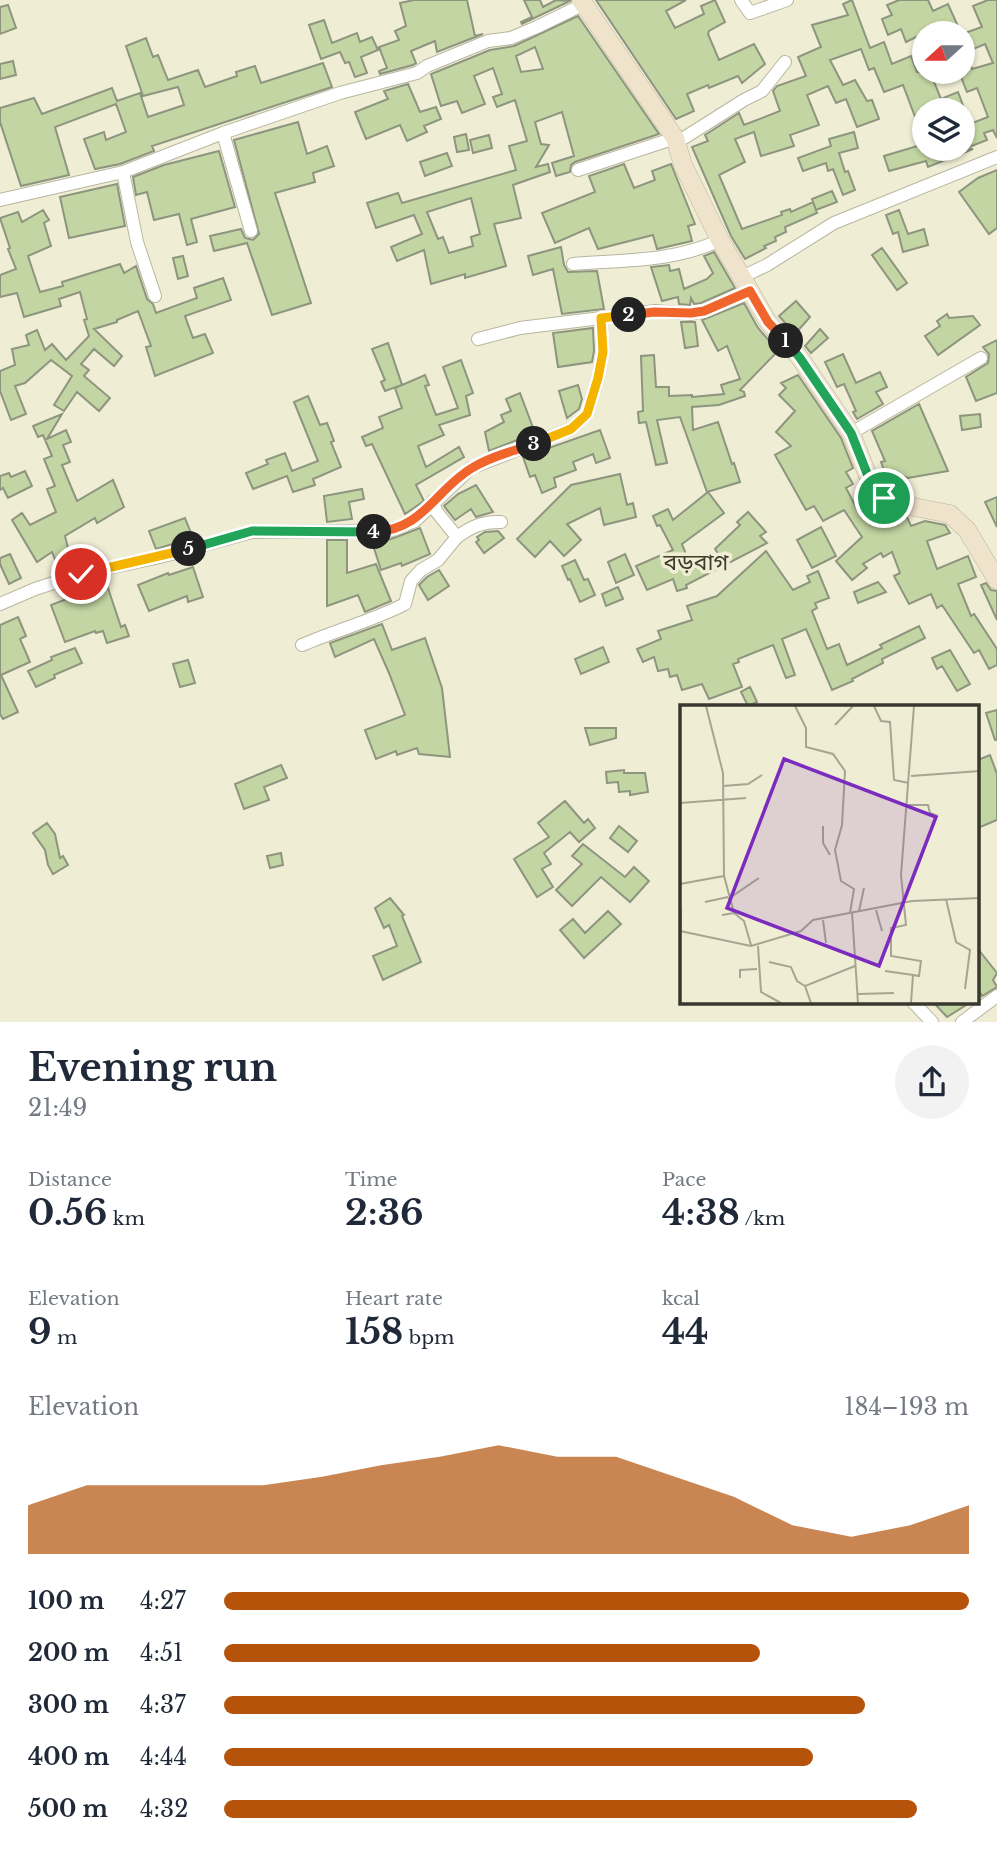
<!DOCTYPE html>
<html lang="en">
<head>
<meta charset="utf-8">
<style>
	:root { --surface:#fff; --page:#f2f2f3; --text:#1f2937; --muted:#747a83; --accent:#b45309 }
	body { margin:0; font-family:"Libre Baskerville","Noto Sans Bengali",serif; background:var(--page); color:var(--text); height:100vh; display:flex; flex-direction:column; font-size:26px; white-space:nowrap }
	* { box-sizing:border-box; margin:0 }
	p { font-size:23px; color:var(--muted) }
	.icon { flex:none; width:38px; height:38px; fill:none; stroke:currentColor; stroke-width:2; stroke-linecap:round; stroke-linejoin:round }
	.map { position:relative; height:1022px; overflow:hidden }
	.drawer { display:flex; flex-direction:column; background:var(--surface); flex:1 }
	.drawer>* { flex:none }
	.needle { width:46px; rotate:249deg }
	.buttons { position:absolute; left:912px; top:21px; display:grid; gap:14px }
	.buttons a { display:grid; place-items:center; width:63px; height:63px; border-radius:50%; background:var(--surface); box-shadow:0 2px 5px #0004; font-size:35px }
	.pin { position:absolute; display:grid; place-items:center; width:60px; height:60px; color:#fff; margin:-30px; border:4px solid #fff; border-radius:50%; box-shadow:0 2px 7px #0007 }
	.km { position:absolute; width:35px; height:35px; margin:-18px; border-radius:50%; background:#222; color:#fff; font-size:19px; line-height:35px; text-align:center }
	.round { display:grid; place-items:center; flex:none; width:74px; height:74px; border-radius:37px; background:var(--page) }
	.headline { display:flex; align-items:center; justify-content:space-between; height:119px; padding:0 28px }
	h1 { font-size:38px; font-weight:700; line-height:52px }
	.figures { display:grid; grid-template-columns:repeat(3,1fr); gap:10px; height:119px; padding:7px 28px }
	.figures div { display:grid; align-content:center }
	.figures b { font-size:35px; font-weight:700 }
	.figures small { font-size:19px; font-weight:400 }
	.figures p { font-size:19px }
	.chart { height:196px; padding:14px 28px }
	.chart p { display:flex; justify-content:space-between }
	.chart svg { width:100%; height:126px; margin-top:7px; fill:var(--accent); opacity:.7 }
	ul { padding:0 28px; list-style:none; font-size:23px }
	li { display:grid; grid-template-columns:112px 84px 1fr; align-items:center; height:52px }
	li i { height:18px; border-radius:9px; background:var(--accent) }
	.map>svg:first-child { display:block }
</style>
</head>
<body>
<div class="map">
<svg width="997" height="1022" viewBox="0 0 997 1022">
	<rect width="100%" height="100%" fill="#f0edd5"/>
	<path fill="#c3d5a2" stroke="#8d957f" stroke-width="2" fill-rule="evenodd" d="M414 0H467L475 36 483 34 437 52 435 41 411 51 416 63 413 65 380 74 379 71 387 68 379 47 399 40 395 31 406 26 400 3Z
		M524 0H540L543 7 556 0 570 1 522 24 521 22 532 17Z
		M596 0H686L666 11 675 28 704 14 701 6 715 0 725 22 709 31 708 34 719 60 754 44 765 64 742 83 738 76 709 88 708 85 687 94 694 111 676 119Z
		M852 0 870 48 884 42 892 64 911 56 917 72H930L941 99 958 92 970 124 988 117 977 88 967 92 959 72H962V34L982 27 973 6 988 0H997V138L993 130 984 133 987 140 964 149H973L928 167 926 161 889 171 884 156 924 144V149H962V110H924L923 138 903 85 884 92 874 68 869 70 861 49 830 60 843 85 855 80 867 101 872 100 879 119 857 127 846 99 836 103 828 86 807 95 819 125 790 135 794 146 761 156 754 132 735 139 745 162 719 175 742 229 782 215 781 212 790 209 791 212 813 202 817 213 785 227 786 232 775 237 776 241 764 246 766 248 745 259 731 236 692 147 708 141 705 135 739 113 744 125 780 111 773 91 777 86 806 76 798 57 821 47 812 25 848 15 843 4ZM985 44 993 63 972 69 966 52Z
		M899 0H928L933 11 948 4 961 33H924L906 42 901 29 888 35 882 19 892 15 887 5Z
		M8 5 16 28 0 34V7Z
		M578 16 659 134 575 162 571 165 570 172 556 176 552 163 574 156 562 112 535 122 541 144 549 145 536 167 548 164 550 172 513 185 521 218 494 224 506 266 465 278V274L431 284 424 250 397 261 391 247 422 234 414 215 376 228 367 203 398 193 402 203 516 170 509 146 527 141 515 100 497 107 493 97 502 94 493 68 474 76 485 104 462 113 457 101 441 106 431 74 490 50 514 46ZM535 47 543 69 521 72 516 56ZM471 198 480 234 471 237 473 246 449 253 443 237 438 239 427 212Z
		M324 20 332 43 357 33 360 42 372 37 378 50 361 57 367 73 355 77 349 62 345 63 340 52 321 59 309 25Z
		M146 38 153 57 158 55 168 80 198 70 205 87 237 76 236 72 255 66 261 83 323 63 332 87 152 146 154 151 120 164 95 169 84 139 104 132 106 140 126 132 116 104 55 127 69 175 21 186 0 122V108L34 98 42 114 112 88 117 101 140 93 148 117 184 105 178 87 143 96 126 46Z
		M13 61 16 75 0 79V64Z
		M408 84 420 112 436 107 441 119 424 126 427 132 407 141 400 125 366 139 355 112 388 99 384 91Z
		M298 122 307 154 327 146 334 166 313 173 315 182 275 193 311 303 272 315 247 243 214 251 210 236 241 229 245 238 253 240 259 234 234 140Z
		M854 132 858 148 839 153 845 172 848 171 855 190 843 195 833 169 828 171 826 163 803 171 798 158 831 146 829 139Z
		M466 134 469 150 457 152 454 137Z
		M489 135 492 148 473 153 470 140Z
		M219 151 235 207 191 219 197 242 187 245 179 214 154 220 147 192 136 195 133 177 164 165Z
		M447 153 452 166 425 176 420 162Z
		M624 164 634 188 655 180 652 171 671 164 695 224 688 226 692 241 657 249 653 235 598 249 589 228 555 243 542 213 595 192 589 176Z
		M997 170V228L989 234 959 192 978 178Z
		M117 184 125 226 69 238 60 197Z
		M832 191 837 202 816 210 812 199Z
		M43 210 49 220 44 223 51 246 28 256 40 292 63 286 62 282 120 264 124 273 136 266 147 299 153 304 156 313 197 298 194 288 223 278 231 300 185 316 193 338 205 334 213 353 155 376 146 347 151 346 138 311 117 320V322L94 329 122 356 114 366 94 349 81 364 89 370 84 376 110 398 99 411 77 392 64 411 54 405 72 376 51 360 25 383 15 386 26 414 11 420 0 391V371L15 365 12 349 29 345 26 335 37 330 45 350 52 344 66 360 89 336 84 320 87 319 80 292 59 299 61 306 24 317 17 293 0 297V275L16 269 8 249 10 248 0 218 18 212 22 222Z
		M899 210 908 234 924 229 928 245 903 252 898 232 893 234 886 215Z
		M561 247 564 265 568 272 597 271 604 309 562 314 553 269 533 275 528 256Z
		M882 248 907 283 897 290 872 255Z
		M714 252 735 288 701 303 694 304 691 298 690 305 679 304 678 297 662 301 651 267 669 265 670 271 679 269 684 289 707 279 713 273 704 256Z
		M183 256 188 276 178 279 173 258Z
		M796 301 810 317 795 334 779 316Z
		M744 303 758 328 778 351 740 390 744 392 745 396 719 405 692 407 693 430 718 422 732 464 734 463 740 482 707 492 680 417 657 420 667 463 656 465 646 422 639 423 638 412 643 411 641 356 654 355 656 387H669V396L692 395V397L724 394 721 385 740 379 727 346 718 351 702 320Z
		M947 314 949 318 973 316 980 325 938 355 925 336 940 326 937 321Z
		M681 322H695L698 346 685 348Z
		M593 328 594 351 592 362 558 367 553 333Z
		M820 329 828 338 811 353 805 346Z
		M997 340V393L976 401 966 377 988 363 989 354 983 347Z
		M388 343 402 385 385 391 381 382 385 380 372 349Z
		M843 354 856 383 880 372 887 387 876 392 883 404 857 419 853 412 856 411 844 384 837 387 825 362Z
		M461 360 473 393 466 396 470 415 439 425 444 435 418 446 426 467 459 447 464 457 416 485 424 501 405 514 372 444 366 446 362 437 383 428 379 417 402 408 395 388 425 375 429 385 425 386 436 415 458 408 443 367Z
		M798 375 841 438 853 468 846 472 853 484 846 488 857 509 869 501 886 510 890 517 896 514 907 517 911 526 925 521 945 525 950 533 927 541 937 569 968 556 976 577 958 584 971 616 974 614 997 649V665L989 669 979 650 974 653 942 605 937 608 931 594 909 604 894 576 900 573 892 552 883 557 881 553 863 564 867 568 852 580 836 561 862 537 844 510 823 521 814 506 806 510 775 455 791 446 776 432 795 411 779 395 786 388 781 383Z
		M578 385 582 399 579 409 567 418 559 391Z
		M520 393 535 433 489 451 485 432 504 422 501 415 511 411 506 399Z
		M308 396 320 425 327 423 334 441 331 442 341 467 313 479 315 485 293 492 287 476 253 489 246 473 268 464 266 460 285 453 292 471 318 461 294 402Z
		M919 404 948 471 908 478 884 470 881 462 885 461 872 431Z
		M62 414 47 439 66 430 71 442 63 445 70 462 62 465 77 501 113 480 124 507 97 523 95 518 65 536 70 556 78 553 82 564 60 571 52 552 37 562 12 520 22 513 30 525 56 512 47 489 55 486 44 459 52 456 43 435 38 437 33 426Z
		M980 414 981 427 962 430 960 416Z
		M600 430 610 458 596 463 593 454 573 462 576 470 554 478 556 487 542 493 535 475 530 477 523 457Z
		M25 471 32 486 8 498 3 488 0 490V476L9 473 11 477Z
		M620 474 627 505 633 503 636 517 604 525 600 508 567 524 581 540 564 556 550 541 535 557 517 539 571 485Z
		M476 485 493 512 476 517 471 509 455 520 444 506 458 494Z
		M362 489 364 499 349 502 352 519 327 522 324 496Z
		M708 492 724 513 682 544 692 569 719 555 715 549 740 525 737 522 748 512 766 532 760 536 767 543 686 585 687 588 677 591 673 579 647 590 636 566 673 550 660 525 657 526 653 516 668 509 673 520Z
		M997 497V527L985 502Z
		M185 518 193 538 156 549 149 531Z
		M821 527 836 556 812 568 797 540Z
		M420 528 430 554 402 566 401 563 381 570 372 542 391 539Z
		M498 531 504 538 484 553 476 542 479 540 477 537 485 532Z
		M327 540H347V573L376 564 391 601 365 612 358 595 327 606Z
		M766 551 793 590 810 582 807 576 818 571 829 598 815 603 817 608 812 611 827 649 839 644 847 665 882 648 880 645 919 626 925 638 882 659 883 663 852 679 853 681 832 690 806 629 782 639 795 675 786 678 773 645 738 659 739 662 733 664 742 687 709 699 702 684 682 690 677 675 670 677 668 669 658 671 654 657 643 662 637 649 661 639 658 631 692 620 687 606 717 596Z
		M10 554 21 578 9 584 0 564V558Z
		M625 554 634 575 616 583 608 562Z
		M575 560 584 580 588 579 595 595 580 602 570 579 568 580 562 566Z
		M193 567 203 597 188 602 187 596 149 611 138 585 168 573 169 575Z
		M439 570 449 586 428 600 419 585 427 577Z
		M106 582 121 627 125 625 129 636 107 643 103 631 96 633 95 631 65 642 51 605 72 597 71 594Z
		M878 582 886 592 858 603 854 592Z
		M986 583 991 590 997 591V620L981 585Z
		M618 587 623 599 606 606 602 594Z
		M18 617 26 636 20 639 30 662 1 675 18 712 3 719 0 714V625Z
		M382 624 392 650 425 638 442 688 450 757 419 754 417 748 397 755 396 751 376 759 365 730 405 715 389 673 374 639 335 657 330 643Z
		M603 647 609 662 581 674 575 659Z
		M75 648 82 663 54 675 55 678 36 687 28 671 52 660 51 657Z
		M950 650 970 684 957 691 942 666 937 669 932 658Z
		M188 660 195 683 180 687 173 664Z
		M750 687 757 702 748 706 741 692Z
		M997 710V740H995L986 713Z
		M585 728H616V738L590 745Z
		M990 755 997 774V820L978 828V760Z
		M281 765 287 778 264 787 269 800 244 809 235 784Z
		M624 770V773H645L648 792 630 795V791L619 792 618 782 607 783 606 772Z
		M565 801 584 823 588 819 595 828 579 842 570 832 544 853 551 864 542 869 553 887 537 897 514 859 549 837 538 823Z
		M47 823 55 834 60 858 63 856 68 865 53 874 48 865 45 850 33 833Z
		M619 826 637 841 628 852 610 838Z
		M583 844 625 877 634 867 649 881 630 902 601 877 572 906 556 890 582 864 572 856Z
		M281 853 283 865 270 868 267 856Z
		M390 898 404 915 402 916 421 962 383 980 373 956 397 946 389 925 384 928 375 908Z
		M608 911 621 924 584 958 560 930 573 919 585 933Z
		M978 949 997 973 993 980 997 987 982 996 978 989Z
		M933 1002H971L947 1017Z"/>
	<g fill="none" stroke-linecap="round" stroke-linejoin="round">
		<defs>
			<path id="minor" d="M741 0 750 13 787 0
				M223 133 251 231
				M676 143 744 100 762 91 785 62
				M578 170 675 138
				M123 172 137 242 155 296
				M0 200 123 172 223 133 340 93 417 73 427 66 488 41 511 38 537 27 584 4 586 0
				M573 264C622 260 675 262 720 240
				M742 277 767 265 834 223 997 157
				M478 339 520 328 601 318
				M851 433 981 358
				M433 501 436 511 457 537C471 527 483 521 501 522
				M0 604 35 589 81 574 160 557 252 532 388 531 415 521 471 468 571 429 587 414 598 378 603 352 601 318 655 311 691 314 704 311 750 291
				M302 645C336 630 372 621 405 604L411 581 421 570 438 560 457 537
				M913 1002 932 1022
				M962 1022 997 996"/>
			<path id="secondary" d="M581 0 675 138 683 165 720 240 768 322 800 358 851 433 874 491 884 498 909 506 950 514 967 530 997 580"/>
		</defs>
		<use href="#minor" stroke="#b8b69f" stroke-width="14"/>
		<use href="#secondary" stroke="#b8b69f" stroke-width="19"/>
		<use href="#minor" stroke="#fff" stroke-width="12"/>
		<use href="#secondary" stroke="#f0e3cb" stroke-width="18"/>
	</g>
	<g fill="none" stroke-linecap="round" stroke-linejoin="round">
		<defs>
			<path id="split-1" d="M786 341 800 358 851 433 874 491 884 498"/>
			<path id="split-2" d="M629 315 654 312 691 313 704 311 750 291 768 322 786 341"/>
			<path id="split-3" d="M534 444 571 429 587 414 598 378 603 352 601 318 629 315"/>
			<path id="split-4" d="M374 532C423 530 435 490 472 468 491 456 514 451 534 444"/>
			<path id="split-5" d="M189 549 252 531 374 532"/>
			<path id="split-6" d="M81 574 189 549"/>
		</defs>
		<use href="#split-1" stroke="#fff" stroke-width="14"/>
		<use href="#split-2" stroke="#fff" stroke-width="14"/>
		<use href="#split-3" stroke="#fff" stroke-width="14"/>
		<use href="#split-4" stroke="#fff" stroke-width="14"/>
		<use href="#split-5" stroke="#fff" stroke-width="14"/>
		<use href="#split-6" stroke="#fff" stroke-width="14"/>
		<use href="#split-1" stroke="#22a559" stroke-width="9"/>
		<use href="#split-2" stroke="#f0652b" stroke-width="9"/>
		<use href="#split-3" stroke="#f5b400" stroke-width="9"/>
		<use href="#split-4" stroke="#f0652b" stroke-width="9"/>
		<use href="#split-5" stroke="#22a559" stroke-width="9"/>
		<use href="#split-6" stroke="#f5b400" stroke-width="9"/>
	</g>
	<g text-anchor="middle" stroke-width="7" stroke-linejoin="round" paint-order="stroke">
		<g font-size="23" fill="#3e3c28" stroke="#f0edd5">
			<text x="696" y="570">বড়বাগ</text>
		</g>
	</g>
	<g transform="translate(680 705)">
		<rect width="299" height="299" fill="#f0edd5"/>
		<path fill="none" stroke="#a7a592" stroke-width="2" d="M26 1 43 68 44 171M115 1 126 23V42L153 49 165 66 162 120 155 145 161 176 174 184 170 208M194 1 201 16 210 17 214 75 229 78M155 20 173 1M231 71 300 66M43 81 68 79 82 70M0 98 66 93M226 100H248L250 108 258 111M143 121V138L150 150M0 179 44 171 54 208M48 194 79 173M266 194 276 237 290 245 285 284M25 197 48 192M1 203V226M196 205 202 226M179 206 184 183M172 207 178 298M42 210 54 208 64 216 71 240M143 215 146 238M0 226 71 241 121 226 133 215 232 196 300 193M78 241 81 287 101 298M89 257 111 262 117 276 125 281M205 266 233 270M60 273V265L77 264M178 289 214 288M131 298 125 281 175 261M231 298 233 270 239 271 241 256 211 251V223L226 220 221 170 234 1"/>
		<path fill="#7b2cbf" fill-opacity="0.15" stroke="#7b2cbf" stroke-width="3.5" d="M104 54 256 112 199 261 47 203Z"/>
		<rect width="299" height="299" fill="none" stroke="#39382e" stroke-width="3.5"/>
	</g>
</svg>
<div class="buttons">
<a><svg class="needle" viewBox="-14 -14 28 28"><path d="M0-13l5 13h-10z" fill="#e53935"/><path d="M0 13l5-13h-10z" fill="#747a83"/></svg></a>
<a><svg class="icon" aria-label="layers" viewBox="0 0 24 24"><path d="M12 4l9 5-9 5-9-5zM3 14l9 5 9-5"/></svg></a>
</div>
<div class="pin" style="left:884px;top:498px;background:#1e9e55"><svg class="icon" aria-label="arrive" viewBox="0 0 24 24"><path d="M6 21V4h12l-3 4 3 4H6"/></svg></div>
<div class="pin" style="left:81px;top:574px;background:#d93025"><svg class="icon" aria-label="check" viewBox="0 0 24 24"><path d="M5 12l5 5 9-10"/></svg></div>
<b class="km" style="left:786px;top:341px">1</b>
<b class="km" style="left:629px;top:315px">2</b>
<b class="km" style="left:534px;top:444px">3</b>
<b class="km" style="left:374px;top:532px">4</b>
<b class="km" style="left:189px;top:549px">5</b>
</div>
<section class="drawer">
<div class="headline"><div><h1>Evening run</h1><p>21:49</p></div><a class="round"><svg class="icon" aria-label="share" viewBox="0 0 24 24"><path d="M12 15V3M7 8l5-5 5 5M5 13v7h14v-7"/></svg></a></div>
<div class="figures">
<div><p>Distance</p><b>0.56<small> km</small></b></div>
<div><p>Time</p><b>2:36</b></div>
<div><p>Pace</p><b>4:38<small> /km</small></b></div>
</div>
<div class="figures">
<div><p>Elevation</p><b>9<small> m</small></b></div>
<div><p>Heart rate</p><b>158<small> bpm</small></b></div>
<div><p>kcal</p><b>44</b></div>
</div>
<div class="chart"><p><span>Elevation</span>184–193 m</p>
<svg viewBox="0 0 160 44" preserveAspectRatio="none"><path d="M0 44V27L10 20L20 20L30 20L40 20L50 17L60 13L70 10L80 6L90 10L100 10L110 17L120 24L130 34L140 38L150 34L160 27V44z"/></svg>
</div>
<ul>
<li><b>100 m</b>4:27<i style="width:100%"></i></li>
<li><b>200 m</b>4:51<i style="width:72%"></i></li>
<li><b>300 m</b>4:37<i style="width:86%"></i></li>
<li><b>400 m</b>4:44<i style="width:79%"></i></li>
<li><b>500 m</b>4:32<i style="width:93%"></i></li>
</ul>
</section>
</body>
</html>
